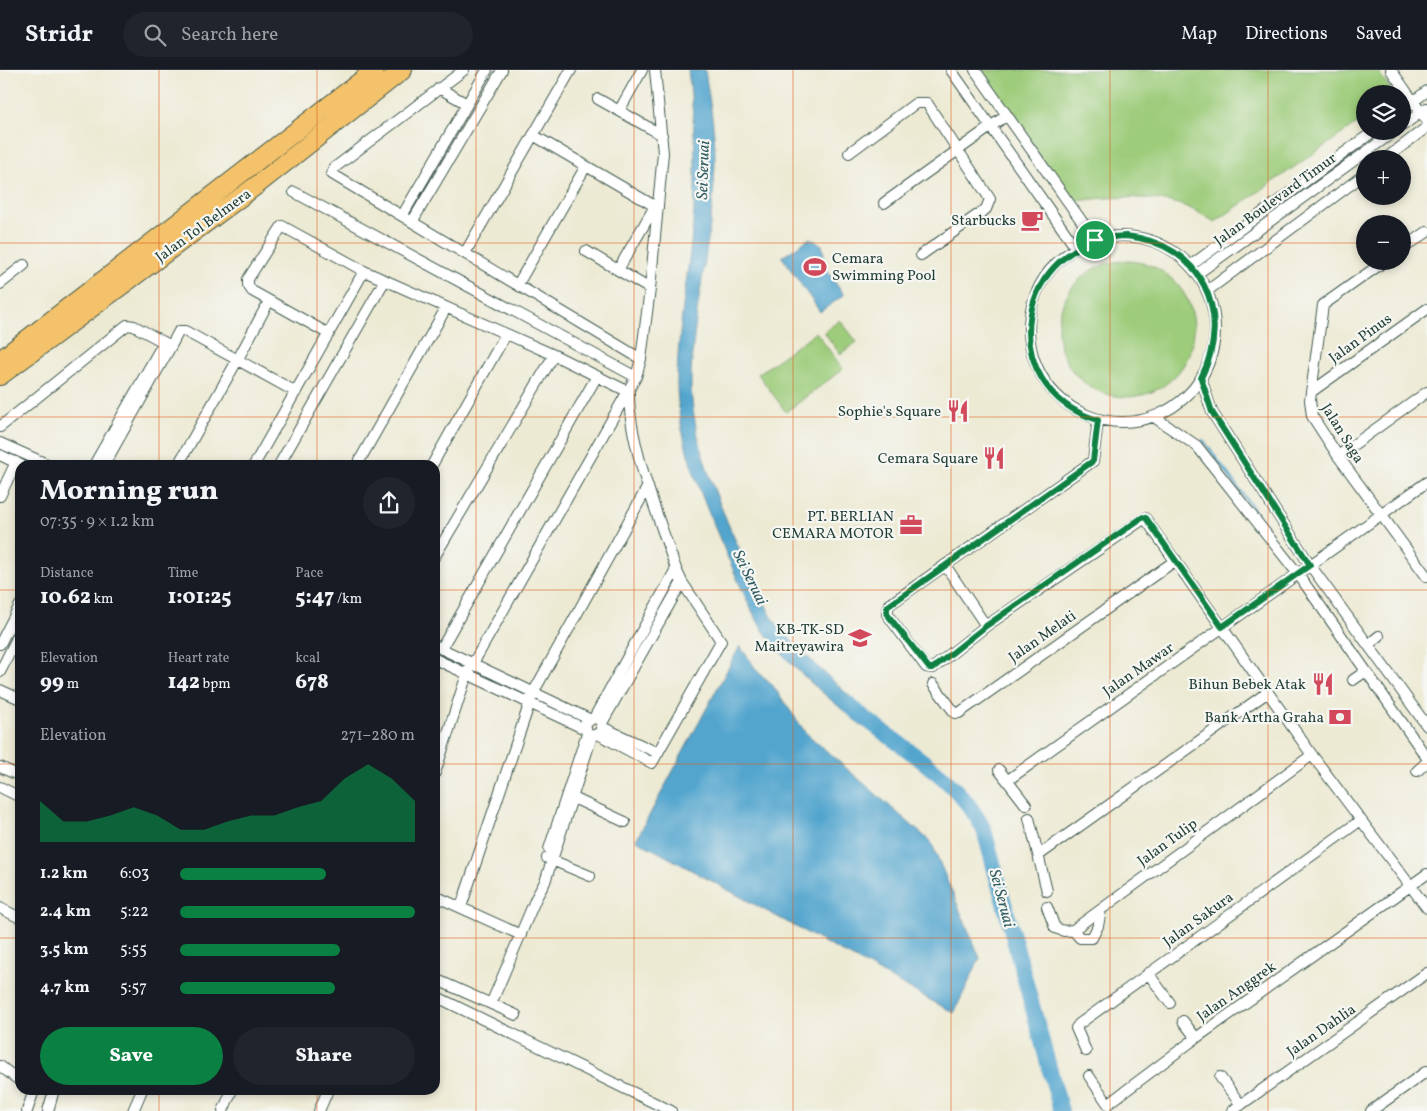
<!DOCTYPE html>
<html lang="en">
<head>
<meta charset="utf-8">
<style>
	:root { --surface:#171b24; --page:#20242c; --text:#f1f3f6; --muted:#9ea1a6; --line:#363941; --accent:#0b8043 }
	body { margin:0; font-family:Vollkorn,serif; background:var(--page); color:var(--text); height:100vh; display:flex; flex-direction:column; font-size:19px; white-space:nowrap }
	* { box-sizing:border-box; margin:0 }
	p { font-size:16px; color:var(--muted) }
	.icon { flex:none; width:28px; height:28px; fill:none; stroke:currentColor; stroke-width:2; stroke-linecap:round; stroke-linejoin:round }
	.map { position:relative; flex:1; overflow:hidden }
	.panel { position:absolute; left:15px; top:390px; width:425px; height:635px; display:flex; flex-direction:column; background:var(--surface); border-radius:15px; box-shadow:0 2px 8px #0003 }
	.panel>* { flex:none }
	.buttons { position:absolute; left:1356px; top:15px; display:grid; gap:10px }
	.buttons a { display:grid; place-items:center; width:55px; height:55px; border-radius:50%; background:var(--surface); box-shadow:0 2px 8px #0003; font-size:25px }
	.pin { position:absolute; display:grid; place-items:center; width:42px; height:42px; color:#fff; margin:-21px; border:2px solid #fff; border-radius:50%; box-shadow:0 1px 5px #0007 }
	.round { display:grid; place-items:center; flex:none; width:52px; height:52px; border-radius:26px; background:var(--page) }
	.overview { display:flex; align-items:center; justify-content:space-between; height:85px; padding:0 25px }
	h1 { font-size:28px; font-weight:800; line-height:38px }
	.stats { display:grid; grid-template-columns:repeat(3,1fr); gap:8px; height:85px; padding:5px 25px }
	.stats div { display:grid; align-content:center }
	.stats b { font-size:21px; font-weight:800 }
	.stats small { font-size:14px; font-weight:400 }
	.stats p { font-size:14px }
	.chart { height:140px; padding:10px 25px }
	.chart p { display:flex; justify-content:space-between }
	.chart svg { width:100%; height:90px; margin-top:5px; fill:var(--accent); opacity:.7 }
	.cta { display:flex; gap:10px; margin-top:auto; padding:10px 25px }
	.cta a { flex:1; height:58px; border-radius:30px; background:var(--accent); color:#fff; font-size:20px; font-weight:800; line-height:58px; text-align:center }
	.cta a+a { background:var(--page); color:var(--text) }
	ul { padding:0 25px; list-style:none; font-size:16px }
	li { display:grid; grid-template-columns:80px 60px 1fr; align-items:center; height:38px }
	li i { height:12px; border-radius:6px; background:var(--accent) }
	header { display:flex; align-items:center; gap:30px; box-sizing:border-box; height:70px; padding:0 25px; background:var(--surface); border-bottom:1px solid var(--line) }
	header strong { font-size:24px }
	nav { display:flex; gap:28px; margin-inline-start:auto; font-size:18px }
	.search { width:350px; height:45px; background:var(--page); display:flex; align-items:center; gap:12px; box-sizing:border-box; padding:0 18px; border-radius:28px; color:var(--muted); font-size:19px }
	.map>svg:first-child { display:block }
</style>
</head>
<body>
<header>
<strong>Stridr</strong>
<div class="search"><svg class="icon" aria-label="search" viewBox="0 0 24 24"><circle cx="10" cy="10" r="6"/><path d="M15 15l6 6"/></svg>Search here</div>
<nav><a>Map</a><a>Directions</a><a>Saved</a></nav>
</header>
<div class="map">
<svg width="1427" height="1041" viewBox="0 0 1427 1041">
	<rect width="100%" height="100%" fill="#f6f6f2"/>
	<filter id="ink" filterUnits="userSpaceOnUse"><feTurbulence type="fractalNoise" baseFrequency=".02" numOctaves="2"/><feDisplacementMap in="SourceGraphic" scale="10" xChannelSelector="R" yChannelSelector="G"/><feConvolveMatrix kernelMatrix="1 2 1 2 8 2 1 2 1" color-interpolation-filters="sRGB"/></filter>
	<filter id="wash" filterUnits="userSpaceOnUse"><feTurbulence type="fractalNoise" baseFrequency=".0096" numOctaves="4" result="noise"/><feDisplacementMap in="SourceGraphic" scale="20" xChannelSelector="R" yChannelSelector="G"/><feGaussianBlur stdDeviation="1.12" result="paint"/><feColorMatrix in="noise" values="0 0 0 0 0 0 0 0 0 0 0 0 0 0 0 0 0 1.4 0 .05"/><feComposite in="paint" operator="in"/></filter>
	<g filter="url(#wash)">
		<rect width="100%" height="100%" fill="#edead4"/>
		<path fill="#9dcc7a" stroke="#5e8457" d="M977 0H1377L1394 24H1365V48L1215 152C1206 147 1197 141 1187 137 1157 125 1110 126 1078 131L1057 110Z
			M1058 259a68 68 0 1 1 136 0a68 68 0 1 1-136 0Z
			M840 250 857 272 840 284 824 262Z
			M816 262 843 299 786 342 758 304Z"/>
		<path fill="#53a5ce" stroke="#397181" d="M688 0H705C709 29 715 57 715 86 715 160 694 232 691 305 689 370 725 451 754 509 760 522 766 538 774 550 801 584 836 613 868 643L863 657C828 627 792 600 765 563 750 541 739 512 728 488 703 430 675 369 677 304 679 254 688 205 693 154 697 102 695 51 688 0Z
			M810 168 822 175 827 201 844 225 820 242 782 187Z
			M740 576 758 602 771 613 806 663 931 772 980 888 954 943 636 770Z"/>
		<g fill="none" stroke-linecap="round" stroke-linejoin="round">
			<path stroke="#53a5ce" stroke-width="2.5" d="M1203 370 1257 444"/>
			<path stroke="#53a5ce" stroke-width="16" d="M849 635C894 675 957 704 984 760L1061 1041"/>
		</g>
	</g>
	<g filter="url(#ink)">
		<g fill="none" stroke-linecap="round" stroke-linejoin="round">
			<defs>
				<path id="minor" d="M464 0 334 98 332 104 641 289
					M951 0 1076 178
					M975 0 1095 170
					M1391 0 1427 51
					M439 18 467 34
					M598 29 662 65
					M1402 40 1427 21
					M619 41 642 0
					M1402 56 1427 38
					M533 65 658 138
					M849 83 916 33H927L990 129 986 139 921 185
					M1385 89 1427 57
					M294 122 636 307
					M884 133 1007 45
					M402 146 487 0
					M412 152 502 0
					M1029 259a93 93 0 1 1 186 0a93 93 0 1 1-186 0Z
					M1402 179 1427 162
					M586 181 650 219
					M465 183 571 0
					M1385 191 1323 235 1310 330 1312 346 1338 386 1427 507
					M1190 196 1374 61
					M618 200 655 136
					M1197 204 1395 61
					M0 214 24 195
					M518 214 586 96
					M1207 221 1365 104
					M329 264 252 221 248 215V209L282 156 364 201 554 285 629 322
					M1201 308 1212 342 1310 495 1427 656
					M1311 322 1427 239
					M1154 347 1197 376 1298 504 1427 688
					M1098 350 1093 391 889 535 887 544 926 597 933 598 986 556 1145 448 1312 685 1427 838
					M0 357 127 255 134 256 171 276 179 261H185L296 322
					M0 373 49 395
					M0 385 21 395
					M1338 386 1427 322
					M94 395 164 272
					M104 395 171 276
					M178 395 238 289 269 231
					M254 395 364 201
					M279 395 385 210
					M357 395 446 238
					M432 395 506 264
					M0 426 16 392
					M435 486 554 285
					M945 495 986 556
					M0 574 20 535
					M1368 575 1379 566
					M436 576 589 649
					M441 579 597 306
					M435 589 585 659
					M0 602 20 562
					M1353 610 1366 601
					M933 614 955 643H959L1176 490
					M0 620 20 629
					M594 648 676 499
					M602 653 682 512
					M602 657 658 683
					M598 664 652 693 721 571 682 512 676 499C659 448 629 376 629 323
					M0 697 20 706
					M999 700 1026 735
					M1417 701 1427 692
					M435 703 467 604 636 307 641 289 650 219 663 83 655 0
					M1008 710 1427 412
					M0 717 20 727
					M569 726 625 752
					M1029 748 1047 821
					M549 779 587 663 585 654 593 648 599 649 602 655 600 663 594 665
					M1039 785 1268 622
					M547 788 590 806
					M435 826 521 865
					M461 837 533 623 648 416
					M1047 837 1055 858 1064 861 1073 860 1312 685
					M0 838 20 848
					M1073 860 1080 868H1092L1098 856 1101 840
					M1148 903 1170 933
					M435 909 516 945
					M435 926 671 1041
					M491 934 536 828 545 812 592 666
					M1183 951 1196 968
					M1086 981 1076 958 1079 954 1361 750
					M0 996 20 1011
					M1089 1006 1108 1034 1196 968 1427 804
					M1220 1007 1241 1035
					M27 1041 34 1020
					M48 1041 54 1020
					M133 1041 142 1020
					M223 1041 232 1020
					M319 1041 328 1020
					M1232 1041 1427 903
					M1371 1041 1427 1001"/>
				<path id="motorway" d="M0 290 375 0
					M0 306 257 115 403 0"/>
			</defs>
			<use href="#minor" stroke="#3e574c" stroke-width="12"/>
			<use href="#motorway" stroke="#3e574c" stroke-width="20"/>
			<use href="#minor" stroke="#fff" stroke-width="10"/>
			<use href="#motorway" stroke="#f3c26a" stroke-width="18"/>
		</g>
	</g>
	<g fill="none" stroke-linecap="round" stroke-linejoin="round" filter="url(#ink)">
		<defs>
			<path id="route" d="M1126 166C1201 173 1234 243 1201 308L1212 342 1310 495 1222 557 1146 448 1143 447 986 556 933 598H929L887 544V537L1093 391 1098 350C991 318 1015 169 1126 166Z"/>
		</defs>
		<use href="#route" stroke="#fff" stroke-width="10"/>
		<use href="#route" stroke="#0b8043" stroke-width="6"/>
	</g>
	<path fill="none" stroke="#de580e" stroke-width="1" stroke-opacity="0.55" d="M159 0V395M317 0V395M476 0V1041M634 0V1041M793 0V1041M951 0V1041M1110 0V1041M1268 0V1041M0 173H1365M1402 173H1427M0 347H1427M0 520H20M435 520H1427M0 694H20M435 694H1427M0 868H20M435 868H1427M159 1020V1041M317 1020V1041"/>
	<defs>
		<symbol id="cafe-bare" viewBox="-9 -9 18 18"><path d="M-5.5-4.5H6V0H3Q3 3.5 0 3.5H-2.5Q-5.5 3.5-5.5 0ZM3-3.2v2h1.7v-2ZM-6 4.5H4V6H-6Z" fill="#d1495b" stroke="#f6f6f2" stroke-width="2.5" paint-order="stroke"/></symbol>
		<symbol id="stadium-bare" viewBox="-9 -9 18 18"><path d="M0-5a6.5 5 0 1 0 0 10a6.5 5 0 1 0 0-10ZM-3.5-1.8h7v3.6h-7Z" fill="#d1495b" stroke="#f6f6f2" stroke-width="2.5" paint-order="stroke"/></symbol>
		<symbol id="restaurant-bare" viewBox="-9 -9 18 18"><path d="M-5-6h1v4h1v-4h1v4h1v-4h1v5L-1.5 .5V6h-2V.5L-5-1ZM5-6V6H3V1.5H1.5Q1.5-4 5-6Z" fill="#d1495b" stroke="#f6f6f2" stroke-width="2.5" paint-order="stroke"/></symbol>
		<symbol id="office-bare" viewBox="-9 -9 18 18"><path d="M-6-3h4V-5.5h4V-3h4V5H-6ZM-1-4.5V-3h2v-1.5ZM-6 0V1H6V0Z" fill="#d1495b" stroke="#f6f6f2" stroke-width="2.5" paint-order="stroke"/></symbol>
		<symbol id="school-bare" viewBox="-9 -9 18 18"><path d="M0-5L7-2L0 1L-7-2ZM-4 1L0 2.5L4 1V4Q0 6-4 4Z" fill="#d1495b" stroke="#f6f6f2" stroke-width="2.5" paint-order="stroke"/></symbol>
		<symbol id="bank-bare" viewBox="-9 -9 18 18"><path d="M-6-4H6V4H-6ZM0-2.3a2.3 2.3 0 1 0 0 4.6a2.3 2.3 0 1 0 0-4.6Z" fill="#d1495b" stroke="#f6f6f2" stroke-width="2.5" paint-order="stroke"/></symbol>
	</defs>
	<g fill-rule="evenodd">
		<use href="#cafe-bare" x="1016" y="134" width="32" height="32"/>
		<use href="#stadium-bare" x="799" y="181" width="32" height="32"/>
		<use href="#restaurant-bare" x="942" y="325" width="32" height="32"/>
		<use href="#restaurant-bare" x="978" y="372" width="32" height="32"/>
		<use href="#office-bare" x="895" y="439" width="32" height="32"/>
		<use href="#school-bare" x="844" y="552" width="32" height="32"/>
		<use href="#restaurant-bare" x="1307" y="598" width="32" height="32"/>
		<use href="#bank-bare" x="1324" y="631" width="32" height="32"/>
	</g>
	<g text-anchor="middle" stroke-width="4.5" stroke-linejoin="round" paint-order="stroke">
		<g font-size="15" fill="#1f3d34" stroke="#f6f6f2">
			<text transform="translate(1275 129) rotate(-36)" y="5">Jalan Boulevard Timur</text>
			<text transform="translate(203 155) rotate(-36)" y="5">Jalan Tol Belmera</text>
			<text transform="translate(1360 268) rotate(-36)" y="5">Jalan Pinus</text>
			<text transform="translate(1343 363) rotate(58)" y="5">Jalan Saga</text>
			<text transform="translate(1042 566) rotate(-35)" y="5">Jalan Melati</text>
			<text transform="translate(1138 599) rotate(-35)" y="5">Jalan Mawar</text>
			<text transform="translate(1167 772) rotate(-36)" y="5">Jalan Tulip</text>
			<text transform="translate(1198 849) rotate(-36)" y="5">Jalan Sakura</text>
			<text transform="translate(1236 921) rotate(-35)" y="5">Jalan Anggrek</text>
			<text transform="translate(1321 960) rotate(-35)" y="5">Jalan Dahlia</text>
		</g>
		<g font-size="15" fill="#1f3d34" stroke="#f6f6f2" text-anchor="end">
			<text x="1016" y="155">Starbucks</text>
			<text x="832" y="193" text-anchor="start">Cemara<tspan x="832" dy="17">Swimming Pool</tspan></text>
			<text x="941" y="346">Sophie's Square</text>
			<text x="978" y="393">Cemara Square</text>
			<text x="894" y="451">PT. BERLIAN<tspan x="894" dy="17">CEMARA MOTOR</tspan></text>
			<text x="844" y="564">KB-TK-SD<tspan x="844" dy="17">Maitreyawira</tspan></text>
			<text x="1306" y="619">Bihun Bebek Atak</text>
			<text x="1324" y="652">Bank Artha Graha</text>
		</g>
		<g font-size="16" font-style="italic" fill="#2f5c62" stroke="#f6f6f2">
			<text transform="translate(702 100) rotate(-88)" y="6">Sei Seruai</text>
			<text transform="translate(751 507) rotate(64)" y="6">Sei Seruai</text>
			<text transform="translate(1003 828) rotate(75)" y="6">Sei Seruai</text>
		</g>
	</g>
</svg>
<div class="buttons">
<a><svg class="icon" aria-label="layers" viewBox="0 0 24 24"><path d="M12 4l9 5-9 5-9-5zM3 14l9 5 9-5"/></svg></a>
<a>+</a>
<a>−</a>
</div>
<div class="pin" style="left:1095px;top:170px;background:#1e9e55"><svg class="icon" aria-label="arrive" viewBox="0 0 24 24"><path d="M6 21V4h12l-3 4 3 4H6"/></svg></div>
<section class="panel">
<div class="overview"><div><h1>Morning run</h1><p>07:35 · 9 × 1.2 km</p></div><a class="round"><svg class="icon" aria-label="share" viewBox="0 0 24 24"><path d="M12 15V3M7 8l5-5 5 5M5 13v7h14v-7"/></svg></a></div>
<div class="stats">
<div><p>Distance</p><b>10.62<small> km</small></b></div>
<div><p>Time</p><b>1:01:25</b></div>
<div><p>Pace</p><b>5:47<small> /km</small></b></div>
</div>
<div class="stats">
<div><p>Elevation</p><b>99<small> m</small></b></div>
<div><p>Heart rate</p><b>142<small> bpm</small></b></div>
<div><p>kcal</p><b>678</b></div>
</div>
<div class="chart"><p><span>Elevation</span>271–280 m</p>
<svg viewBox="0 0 160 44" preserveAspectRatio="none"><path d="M0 44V24L10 34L20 34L30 31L40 27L50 31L60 38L70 38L80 34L90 31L100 31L110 27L120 24L130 13L140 6L150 13L160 24V44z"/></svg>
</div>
<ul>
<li><b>1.2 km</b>6:03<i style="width:62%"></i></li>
<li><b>2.4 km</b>5:22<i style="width:100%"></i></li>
<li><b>3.5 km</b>5:55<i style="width:68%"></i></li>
<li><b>4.7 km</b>5:57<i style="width:66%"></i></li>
</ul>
<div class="cta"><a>Save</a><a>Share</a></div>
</section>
</div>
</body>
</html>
